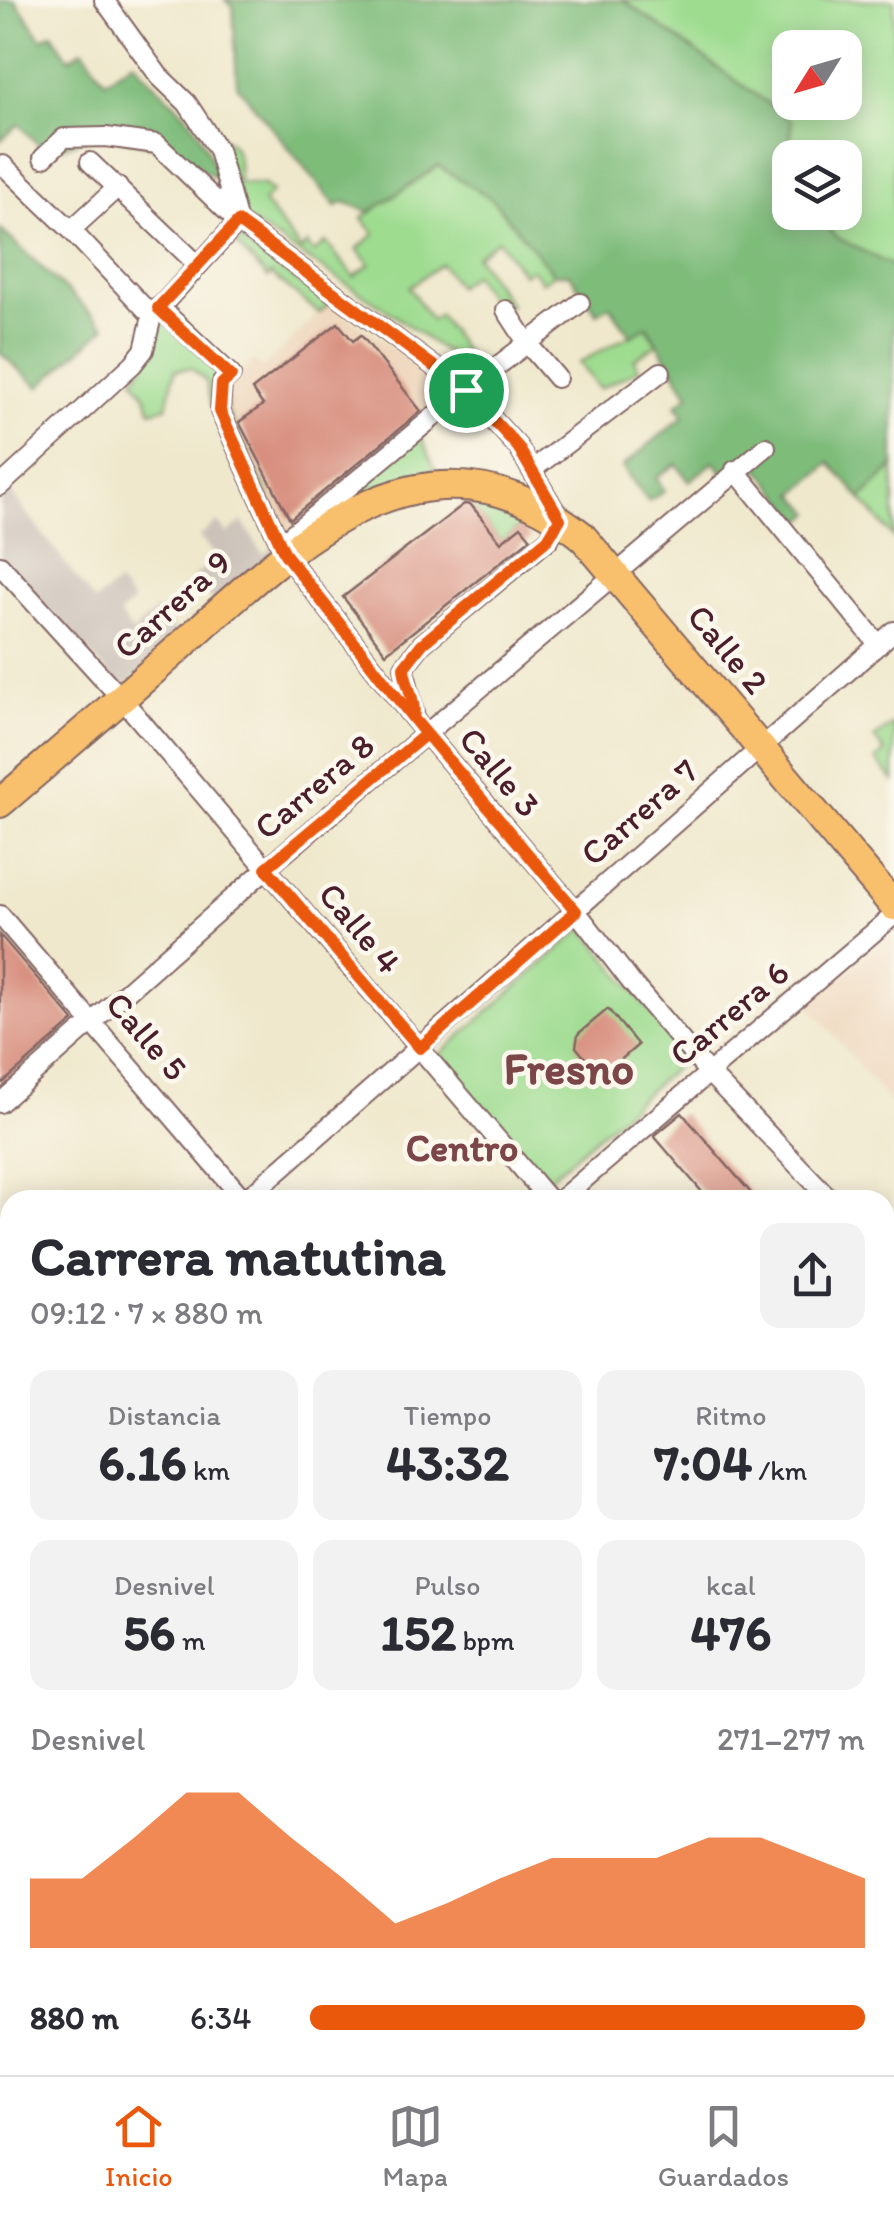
<!DOCTYPE html>
<html lang="es">
<head>
<meta charset="utf-8">
<style>
	:root { --surface:#fff; --page:#f2f2f3; --text:#2b2b33; --muted:#7c7c81; --line:#e1e1e2; --accent:#ea580c }
	body { margin:0; font-family:Itim,sans-serif; background:var(--page); color:var(--text); height:100vh; display:flex; flex-direction:column; font-size:38px; white-space:nowrap }
	* { box-sizing:border-box; margin:0 }
	p { font-size:32px; color:var(--muted) }
	.icon { flex:none; width:55px; height:55px; fill:none; stroke:currentColor; stroke-width:2; stroke-linecap:round; stroke-linejoin:round }
	.map { position:relative; flex:1; overflow:hidden }
	.sheet { position:absolute; left:0px; top:1190px; width:895px; height:885px; display:flex; flex-direction:column; background:var(--surface); border-radius:30px 30px 0 0; box-shadow:0 5px 25px #0003 }
	.sheet>* { flex:none }
	.needle { width:65px; rotate:233deg }
	.fabs { position:absolute; left:772px; top:30px; display:grid; gap:20px }
	.fabs a { display:grid; place-items:center; width:90px; height:90px; border-radius:20px; background:var(--surface); box-shadow:0 5px 25px #0003; font-size:50px }
	.pin { position:absolute; display:grid; place-items:center; width:85px; height:85px; color:#fff; margin:-42px; border:5px solid #fff; border-radius:50%; box-shadow:0 2px 10px #0007 }
	.round { display:grid; place-items:center; flex:none; width:105px; height:105px; border-radius:20px; background:var(--page) }
	.headline { display:flex; align-items:center; justify-content:space-between; height:170px; padding:0 30px }
	h1 { font-size:55px; font-weight:700; line-height:75px }
	.stats { display:grid; grid-template-columns:repeat(3,1fr); gap:15px; height:170px; padding:10px 30px }
	.stats div { display:grid; align-content:center; border-radius:20px; background:var(--page); text-align:center }
	.stats b { font-size:50px; font-weight:700 }
	.stats small { font-size:28px; font-weight:400 }
	.stats p { font-size:28px }
	.chart { height:280px; padding:20px 30px }
	.chart p { display:flex; justify-content:space-between }
	.chart svg { width:100%; height:180px; margin-top:10px; fill:var(--accent); opacity:.7 }
	ul { padding:0 30px; list-style:none; font-size:32px }
	li { display:grid; grid-template-columns:160px 120px 1fr; align-items:center; height:75px }
	li i { height:25px; border-radius:12px; background:var(--accent) }
	.dock { display:flex; justify-content:space-around; align-items:center; height:140px; border-top:2px solid var(--line); background:var(--surface); font-size:28px; color:var(--muted) }
	.dock a { display:grid; justify-items:center; gap:5px }
	.dock .on { color:var(--accent) }
	.map>svg:first-child { display:block }
</style>
</head>
<body>
<div class="map">
<svg width="894" height="2075" viewBox="0 0 894 2075">
	<rect width="100%" height="100%" fill="#fbf7ec"/>
	<filter id="ink" filterUnits="userSpaceOnUse"><feTurbulence type="fractalNoise" baseFrequency=".01" numOctaves="2"/><feDisplacementMap in="SourceGraphic" scale="20" xChannelSelector="R" yChannelSelector="G"/><feConvolveMatrix kernelMatrix="1 2 1 2 8 2 1 2 1" color-interpolation-filters="sRGB"/></filter>
	<filter id="wash" filterUnits="userSpaceOnUse"><feTurbulence type="fractalNoise" baseFrequency=".0048" numOctaves="4" result="noise"/><feDisplacementMap in="SourceGraphic" scale="40" xChannelSelector="R" yChannelSelector="G"/><feGaussianBlur stdDeviation="2.25" result="paint"/><feColorMatrix in="noise" values="0 0 0 0 0 0 0 0 0 0 0 0 0 0 0 0 0 1.4 0 .05"/><feComposite in="paint" operator="in"/></filter>
	<g filter="url(#wash)">
		<rect width="100%" height="100%" fill="#efe8cc"/>
		<path fill="#eed6bb" d="M329 304 462 396 286 533 227 410 226 385 254 360 263 368Z
			M888 937 894 943V1108L808 1004Z
			M7 1860H10V2062L0 2026V1996L9 1993Z"/>
		<path fill="#ccc2b9" d="M10 491 95 602 118 583 133 602 119 615 133 632 158 609 181 639 122 688 0 558V500Z
			M242 521 263 554 274 546 280 562 218 606 192 578 217 558 199 537 217 522 228 534Z"/>
		<path fill="#9edc90" stroke="#747e5e" stroke-width="2.5" fill-rule="evenodd" d="M623 0H894V267L836 237 815 213 845 212V158L792 157 791 120ZM790 48H845V102H790Z
			M221 138C241 144 238 165 239 183L264 185 272 192 263 202 301 250 307 244 314 253 326 242 354 277 370 264 357 249 375 234 362 218 438 166 492 199 554 274 542 282 532 269 523 274 498 240 476 256 510 305 505 308 500 301 494 305 473 275 457 286 441 264 409 287 431 320 439 315 477 369 473 372 381 306 244 218Z
			M239 239 329 304 319 313 271 274 268 278 235 243Z
			M165 315 236 379 226 385 227 410 286 533 274 546 210 402 206 381 191 368 175 370 167 407 151 411 146 396 134 379C147 363 155 346 155 325Z
			M646 326 657 344 634 359 639 369 599 389 579 363Z
			M420 434 435 469 359 502 288 548Z
			M894 466V538L861 499Z
			M467 501 523 524 501 542Z
			M894 724V781L876 760 885 752 874 738Z
			M583 928 687 1057 546 1181 439 1055Z
			M894 1912V2075H812L818 2065H885V1923Z"/>
		<path fill="#7ebc7a" stroke="#646e52" stroke-width="2.5" d="M0 0H15L42 39 52 33 69 59 83 49 105 81 134 61C150 84 173 98 190 120 204 137 210 158 218 179L164 148 99 133 46 153 19 124 0 141Z
			M225 0H623L791 120 790 212 815 213 836 237 894 267V466L861 499 830 463 795 494 812 513 802 521 761 471 749 464 729 479 714 462 689 481 676 464 656 478 665 491 648 501 622 467 684 416 676 405 689 395 647 326 631 336 610 306 597 313 570 274H554L492 199 438 166 370 212 345 202 336 206 237 85 233 7Z
			M0 229 106 327 39 387 0 353Z"/>
		<g id="blocks">
			<path fill="#d88f7f" d="M338 323 353 341 361 335 421 411 290 519 239 422 263 405 252 390Z
				M464 504 471 505 501 542 521 526 531 538 386 653 343 597Z
				M0 935 74 1021 3 1083 0 1079Z
				M608 1009 638 1045 611 1068 616 1073 604 1081 576 1047 578 1034Z
				M682 1113 757 1200H709L654 1136Z"/>
		</g>
	</g>
	<g filter="url(#ink)">
		<use href="#blocks" fill-opacity="0" stroke="#846563" stroke-width="2.5"/>
		<g fill="none" stroke-linecap="round" stroke-linejoin="round">
			<defs>
				<path id="minor" d="M43 158 64 138 106 137 157 144 238 222 466 390 518 447 560 519 549 539 422 644 404 667 414 713
					M90 162 198 265
					M3 165 71 230 152 316
					M71 230 118 187
					M159 307 231 375 222 383 220 411 285 554 413 718 576 911 631 982 709 1073 831 1200
					M506 310 528 344 557 378
					M533 469 661 372
					M735 470 879 645
					M0 486 133 364 144 350 152 316 238 222 218 150 187 103 159 76 104 0
					M281 543 466 390 580 303
					M0 565 122 699 549 1200
					M0 915 244 1200
					M0 1103 267 868 766 447
					M245 1200 894 631
					M560 1200 894 915
					M885 1232 894 1224
					M885 1257 894 1268
					M0 1274 10 1285
					M0 1415 10 1406
					M885 1547 894 1540
					M885 1594 894 1605
					M0 1736 10 1726
					M885 1798V1817
					M0 2063 2 2075
					M335 2065 344 2075
					M656 2065 664 2075
					M265 2075 277 2065
					M629 2075 641 2065"/>
				<path id="highway" d="M0 803C58 753 116 704 173 653 291 547 420 411 581 535L894 906
					M885 1898 894 1884
					M798 2075 807 2065"/>
			</defs>
			<use href="#minor" stroke="#846563" stroke-width="22"/>
			<use href="#highway" stroke="#846563" stroke-width="32"/>
			<use href="#minor" stroke="#fff" stroke-width="18"/>
			<use href="#highway" stroke="#f8bf6c" stroke-width="28"/>
		</g>
	</g>
	<g fill="none" stroke-linecap="round" stroke-linejoin="round" filter="url(#ink)">
		<defs>
			<path id="route" d="M466 390 238 222 158 308 231 376 222 384 220 411 285 554 413 718 426 734 266 868 420 1048 576 911 413 718C417 701 405 685 404 667L422 644 548 539 560 519 518 447 466 390"/>
		</defs>
		<use href="#route" stroke="#fff" stroke-width="20"/>
		<use href="#route" stroke="#ea580c" stroke-width="12"/>
	</g>
	<g text-anchor="middle" stroke-width="9" stroke-linejoin="round" paint-order="stroke">
		<g font-size="35" fill="#4a1f2b" stroke="#fbf7ec">
			<text transform="translate(172 604) rotate(-42)" y="12">Carrera 9</text>
			<text transform="translate(728 649) rotate(50)" y="12">Calle 2</text>
			<text transform="translate(500 772) rotate(50)" y="12">Calle 3</text>
			<text transform="translate(314 786) rotate(-40)" y="12">Carrera 8</text>
			<text transform="translate(639 812) rotate(-41)" y="12">Carrera 7</text>
			<text transform="translate(360 928) rotate(50)" y="12">Calle 4</text>
			<text transform="translate(729 1013) rotate(-40)" y="12">Carrera 6</text>
			<text transform="translate(147 1036) rotate(49)" y="12">Calle 5</text>
		</g>
		<g font-size="38" font-weight="bold" fill="#7c4648" stroke="#fbf7ec">
			<text x="462" y="1161">Centro</text>
		</g>
		<g font-size="45" font-weight="bold" fill="#7c4648" stroke="#fbf7ec">
			<text x="569" y="1084">Fresno</text>
		</g>
	</g>
</svg>
<div class="fabs">
<a><svg class="needle" viewBox="-14 -14 28 28"><path d="M0-13l5 13h-10z" fill="#e53935"/><path d="M0 13l5-13h-10z" fill="#7c7c81"/></svg></a>
<a><svg class="icon" aria-label="layers" viewBox="0 0 24 24"><path d="M12 4l9 5-9 5-9-5zM3 14l9 5 9-5"/></svg></a>
</div>
<div class="pin" style="left:466px;top:390px;background:#1e9e55"><svg class="icon" aria-label="arrive" viewBox="0 0 24 24"><path d="M6 21V4h12l-3 4 3 4H6"/></svg></div>
<section class="sheet">
<div class="headline"><div><h1>Carrera matutina</h1><p>09:12 · 7 × 880 m</p></div><a class="round"><svg class="icon" aria-label="share" viewBox="0 0 24 24"><path d="M12 15V3M7 8l5-5 5 5M5 13v7h14v-7"/></svg></a></div>
<div class="stats">
<div><p>Distancia</p><b>6.16<small> km</small></b></div>
<div><p>Tiempo</p><b>43:32</b></div>
<div><p>Ritmo</p><b>7:04<small> /km</small></b></div>
</div>
<div class="stats">
<div><p>Desnivel</p><b>56<small> m</small></b></div>
<div><p>Pulso</p><b>152<small> bpm</small></b></div>
<div><p>kcal</p><b>476</b></div>
</div>
<div class="chart"><p><span>Desnivel</span>271–277 m</p>
<svg viewBox="0 0 160 44" preserveAspectRatio="none"><path d="M0 44V27L10 27L20 17L30 6L40 6L50 17L60 27L70 38L80 33L90 27L100 22L110 22L120 22L130 17L140 17L150 22L160 27V44z"/></svg>
</div>
<ul>
<li><b>880 m</b>6:34<i style="width:100%"></i></li>
</ul>
</section>
</div>
<nav class="dock">
<a class="on"><svg class="icon" aria-label="home" viewBox="0 0 24 24"><path d="M3 11l9-7 9 7M6 9v11h12V9"/></svg>Inicio</a>
<a><svg class="icon" aria-label="map" viewBox="0 0 24 24"><path d="M3 6l6-2 6 2 6-2v14l-6 2-6-2-6 2zM9 4v14M15 6v14"/></svg>Mapa</a>
<a><svg class="icon" aria-label="saved" viewBox="0 0 24 24"><path d="M7 4h10v16l-5-4-5 4z"/></svg>Guardados</a>
</nav>
</body>
</html>
